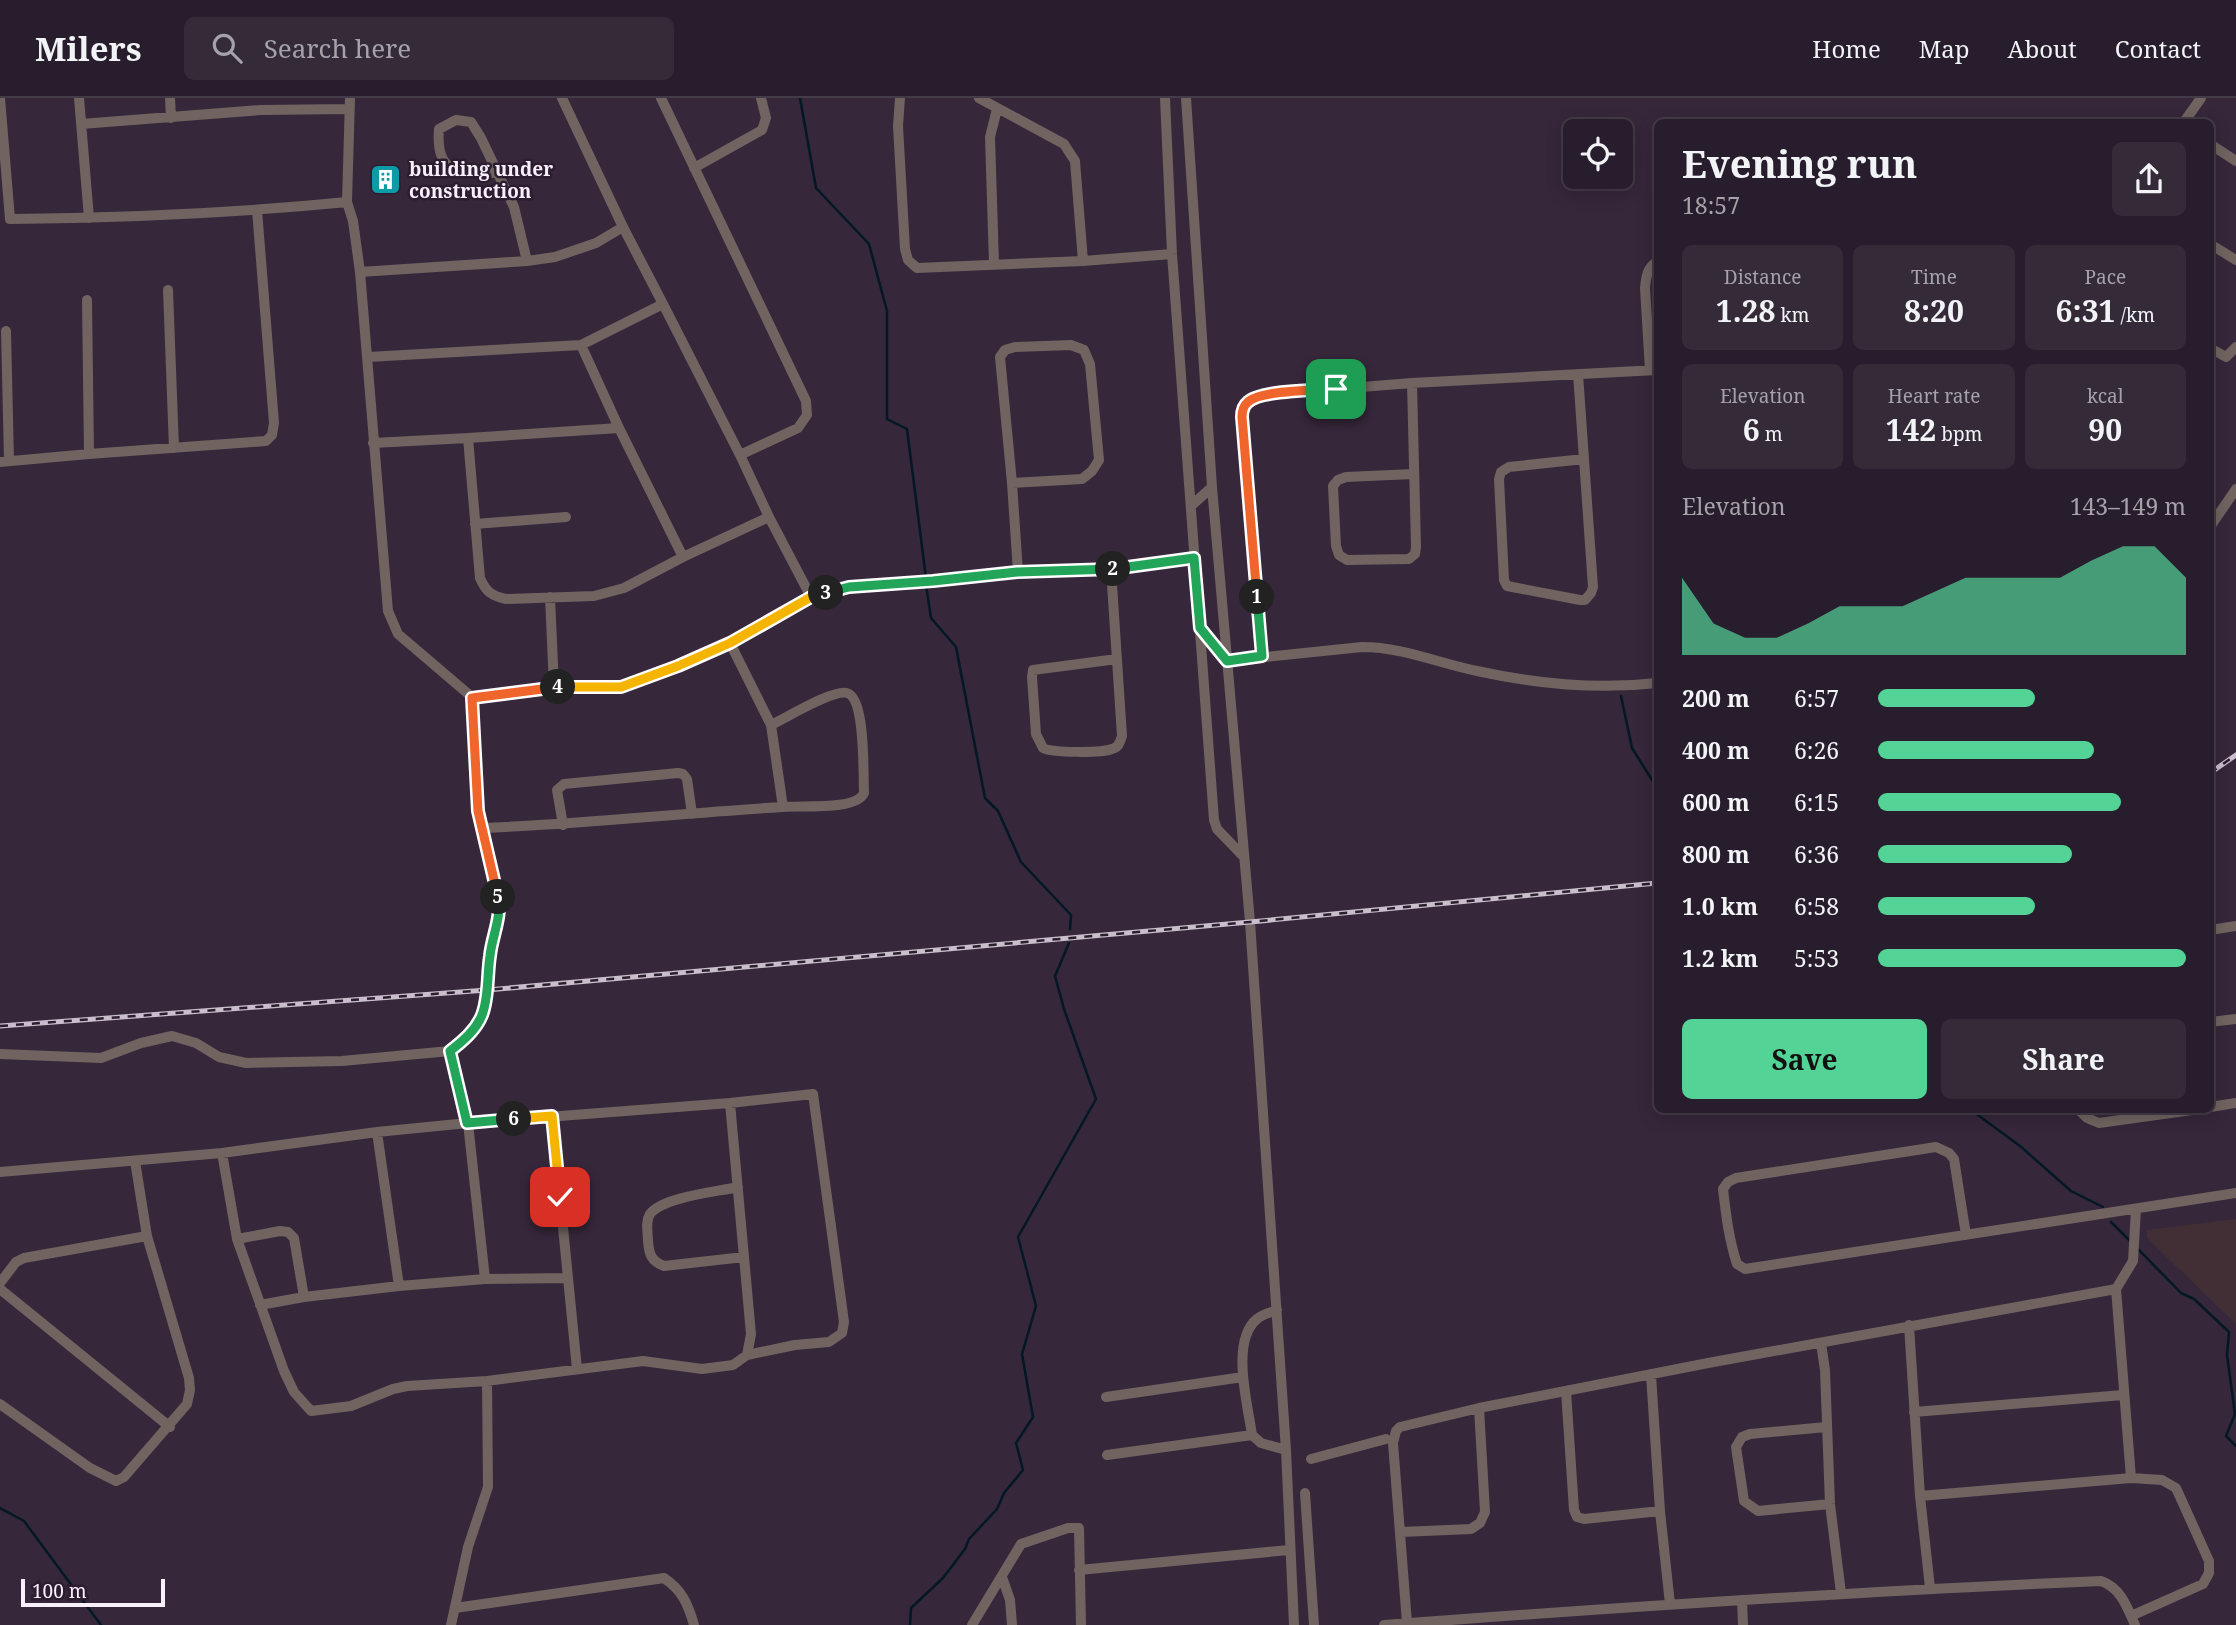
<!DOCTYPE html>
<html lang="en">
<head>
<meta charset="utf-8">
<style>
	:root { --surface:#281d2c; --page:#342a38; --text:#f1f3f6; --muted:#a5a2a9; --line:#443b48; --accent:#53d396 }
	body { margin:0; font-family:"Noto Serif",serif; background:var(--page); color:var(--text); height:100vh; display:flex; flex-direction:column; font-size:26px; white-space:nowrap }
	* { box-sizing:border-box; margin:0 }
	p { font-size:23px; color:var(--muted) }
	.icon { flex:none; width:38px; height:38px; fill:none; stroke:currentColor; stroke-width:2; stroke-linecap:round; stroke-linejoin:round }
	.map { position:relative; flex:1; overflow:hidden }
	.drawer { position:absolute; left:1654px; top:21px; width:560px; height:994px; display:flex; flex-direction:column; background:var(--surface); border-radius:10px; box-shadow:0 4px 18px #0003,0 0 0 2px var(--line) }
	.drawer>* { flex:none }
	.controls { position:absolute; left:1563px; top:21px; display:grid; gap:14px }
	.controls a { display:grid; place-items:center; width:70px; height:70px; border-radius:10px; background:var(--surface); box-shadow:0 4px 18px #0003,0 0 0 2px var(--line); font-size:35px }
	.scale { position:absolute; left:21px; bottom:18px; width:144px; box-sizing:border-box; padding-left:7px; border:4px solid #f9f0fc; border-top:0; font-size:19px; line-height:24px; white-space:nowrap; color:#f9f0fc; -webkit-text-stroke:5px #2c1e30; paint-order:stroke }
	.pin { position:absolute; display:grid; place-items:center; width:60px; height:60px; color:#fff; margin:-30px; border-radius:14px; box-shadow:0 4px 10px #0006 }
	.km { position:absolute; width:35px; height:35px; margin:-18px; border-radius:50%; background:#222; color:#fff; font-size:19px; line-height:35px; text-align:center }
	.round { display:grid; place-items:center; flex:none; width:74px; height:74px; border-radius:10px; background:var(--page) }
	.overview { display:flex; align-items:center; justify-content:space-between; height:119px; padding:0 28px }
	h1 { font-size:38px; font-weight:700; line-height:52px }
	.figures { display:grid; grid-template-columns:repeat(3,1fr); gap:10px; height:119px; padding:7px 28px }
	.figures div { display:grid; align-content:center; border-radius:10px; background:var(--page); text-align:center }
	.figures b { font-size:30px; font-weight:700 }
	.figures small { font-size:19px; font-weight:400 }
	.figures p { font-size:19px }
	.chart { height:196px; padding:14px 28px }
	.chart p { display:flex; justify-content:space-between }
	.chart svg { width:100%; height:126px; margin-top:7px; fill:var(--accent); opacity:.7 }
	.primary-button { display:flex; gap:14px; margin-top:auto; padding:14px 28px }
	.primary-button a { flex:1; height:80px; border-radius:10px; background:var(--accent); color:#111; font-size:28px; font-weight:700; line-height:80px; text-align:center }
	.primary-button a+a { background:var(--page); color:var(--text) }
	ul { padding:0 28px; list-style:none; font-size:23px }
	li { display:grid; grid-template-columns:112px 84px 1fr; align-items:center; height:52px }
	li i { height:18px; border-radius:9px; background:var(--accent) }
	header { display:flex; align-items:center; gap:42px; box-sizing:border-box; height:98px; padding:0 35px; background:var(--surface); border-bottom:2px solid var(--line) }
	header strong { font-size:33px }
	nav { display:flex; gap:38px; margin-inline-start:auto; font-size:24px }
	.search { width:490px; height:63px; background:var(--page); display:flex; align-items:center; gap:18px; box-sizing:border-box; padding:0 24px; border-radius:10px; color:var(--muted); font-size:26px }
	.map>svg:first-child { display:block }
</style>
</head>
<body>
<header>
<strong>Milers</strong>
<div class="search"><svg class="icon" aria-label="search" viewBox="0 0 24 24"><circle cx="10" cy="10" r="6"/><path d="M15 15l6 6"/></svg>Search here</div>
<nav><a>Home</a><a>Map</a><a>About</a><a>Contact</a></nav>
</header>
<div class="map">
<svg width="2236" height="1527" viewBox="0 0 2236 1527">
	<rect width="100%" height="100%" fill="#36273a"/>
	<path fill="#422f35" d="M2236 1121V1226L2147 1140V1132Z"/>
	<g fill="none" stroke-linecap="round" stroke-linejoin="round">
		<path stroke="#031825" stroke-width="2.5" d="M800 0 816 90 869 146 887 213V321L907 331 926 480
			M926 487 931 520 956 549 985 700 998 713 1021 764 1071 817 1070 831
			M1621 598 1632 650 1657 690
			M1971 1012 2020 1048 2071 1093 2103 1109
			M2111 1124 2131 1144
			M2138 1151 2181 1195 2194 1201 2229 1234 2227 1257 2235 1316 2226 1338 2236 1348
			M0 1410 24 1423 101 1527
			M910 1527 911 1510 943 1480 965 1451 969 1441 997 1411 1004 1395 1023 1372 1016 1345 1033 1319 1022 1256 1036 1208 1018 1139 1096 1001 1064 911 1055 878 1069 845"/>
		<path stroke="#706360" stroke-width="10" d="M0 0 10 121C123 120 235 115 347 104L350 0
			M79 0 89 120
			M170 0 171 20
			M661 0 806 303 807 317 798 330 740 357 663 206
			M900 0 898 28 905 151 908 162 917 170 1083 163 1172 156
			M979 0 1064 46 1075 63 1083 163
			M1165 0 1172 156 1214 722 1217 731 1244 759
			M1186 0 1212 389 1250 824 1286 1352 1294 1527
			M2184 24 2201 0
			M81 26 261 12 348 11
			M2210 46 2236 63
			M694 70 762 32 766 20 761 0
			M496 75C460 74 435 78 439 31L456 22 471 24 481 40 514 109 527 163
			M347 104 353 123 360 174 388 513 398 536 473 600
			M2210 146 2236 162
			M994 166 990 39 997 11
			M360 174 527 163 555 159 596 145 623 129 562 0
			M168 192 174 350
			M87 202 89 356
			M6 233 9 363
			M581 247 619 330 683 459 769 419
			M2210 250 2226 259 2236 249
			M368 259 581 247 663 206 623 129
			M1650 272 1645 190C1646 180 1647 169 1657 164
			M1578 276 1593 489 1591 495 1585 502H1580L1507 488 1504 482 1499 381 1501 374 1509 369 1584 361
			M1412 285 1416 449 1415 456 1409 461 1347 462 1339 457 1336 448 1333 388 1338 382 1346 379 1413 376
			M468 340 619 330
			M373 345 468 340 480 480C486 494 492 498 506 501L594 498 624 490 683 459
			M740 357 769 419 811 499
			M0 364 89 356 266 343 272 337 274 325 257 112
			M1012 385 1082 381 1092 373 1099 362 1090 266 1084 252 1071 247 1015 249 1005 252 1000 259 1012 385 1018 474
			M1191 408 1212 389
			M475 426 566 419
			M2210 429 2236 391
			M1111 471 1122 638C1120 644 1119 649 1112 651 1102 655 1052 655 1043 650L1036 636 1032 579 1033 572 1117 561
			M550 499 554 589
			M1201 531 1227 563 1362 549C1402 549 1438 565 1477 573 1537 586 1596 592 1657 585
			M1262 558 1242 319 1246 305 1261 297 1412 285 1657 272
			M771 627 783 709
			M563 727 557 692 564 686 678 675 683 676 687 681 692 716
			M483 730C583 726 683 715 783 709 801 707 856 713 864 695 863 678 866 600 847 595 833 591 786 620 771 627L730 545
			M2210 832 2236 828
			M2210 924 2236 921
			M0 956 101 960 141 945 172 938 196 945 219 959 246 965 342 963 450 953
			M730 1005 751 1236 747 1257
			M2210 1009 2236 1005
			M2079 1012 2087 1020 2099 1025 2192 1012
			M552 1018 577 1271
			M377 1034 399 1188 485 1181 568 1180
			M0 1074 222 1055 377 1034 468 1025 730 1005 813 996 844 1224 842 1235 829 1244 795 1247 747 1257 733 1267 702 1271 643 1263 487 1283 407 1288 393 1291 351 1308 311 1313 294 1294 284 1273 237 1141 222 1055
			M738 1089C716 1094 663 1099 650 1116 645 1124 648 1135 648 1143 649 1156 651 1163 664 1168L744 1159
			M1966 1137 1954 1061 1949 1055 1936 1049 1736 1080 1728 1084 1723 1091C1726 1117 1729 1142 1737 1166L1745 1171 2236 1095
			M237 1141 280 1133 288 1134 294 1140 304 1199
			M485 1181 468 1025 450 953 467 940 481 920 485 909 490 855 497 831 499 804 479 713 473 600 554 589H621L678 568 730 545 811 499 849 489 933 483 1018 474 1111 471 1194 460
			M0 1185 16 1164 24 1160 147 1138
			M0 1191 170 1329
			M260 1207 304 1199 399 1188
			M1277 1212C1270 1215 1262 1216 1257 1221 1230 1243 1248 1307 1252 1337L1261 1345 1286 1352
			M1909 1227 1920 1398 1930 1490
			M1821 1245 1825 1272 1830 1406 1841 1495
			M1566 1293 1574 1412 1577 1419 1584 1421 1660 1413 1651 1277
			M1106 1299 1243 1279
			M0 1306 90 1370 116 1383 124 1379 187 1306 190 1292 189 1280 147 1138 135 1063
			M1914 1314 2123 1297
			M1826 1329 1750 1336 1742 1339 1736 1349 1744 1403 1758 1413 1830 1406
			M1107 1357 1252 1337
			M1311 1361 1386 1341
			M2131 1380 2116 1191 2133 1163 2136 1111
			M1305 1395 1314 1527
			M1920 1398 2131 1380 2162 1382 2176 1390 2209 1463V1475L2203 1486 2131 1518
			M1660 1413 1670 1506
			M1401 1434 1471 1431 1480 1425 1485 1414 1479 1310
			M1079 1472 1289 1452
			M1002 1479 1010 1502 1012 1527
			M1742 1502 1743 1527
			M455 1510 664 1480C682 1492 688 1506 694 1527
			M1407 1525 1393 1345 1396 1333 1400 1329 1479 1310 1708 1265 2116 1191
			M451 1527 468 1449 488 1389 487 1283
			M972 1527 1021 1446 1068 1430H1079L1081 1527
			M1384 1527C1623 1509 1862 1493 2101 1483 2121 1490 2127 1509 2135 1527"/>
		<defs>
			<path id="rail" d="M2210 675 2236 657
				M0 928 487 892 1250 824 1657 785"/>
		</defs>
		<use href="#rail" stroke="#c9becc" stroke-width="5"/>
		<use href="#rail" stroke="#2c1e30" stroke-width="2.5" stroke-dasharray="8" stroke-linecap="butt"/>
	</g>
	<g fill="none" stroke-linecap="round" stroke-linejoin="round">
		<defs>
			<path id="split-1" d="M1257 499 1242 319C1242 313 1243 308 1248 304 1260 292 1317 292 1336 291"/>
			<path id="split-2" d="M1113 471 1194 460 1200 530 1227 563 1262 558 1257 499"/>
			<path id="split-3" d="M826 495 849 489 933 483 1017 474 1113 471"/>
			<path id="split-4" d="M558 589H621L678 568 730 545 811 499 826 495"/>
			<path id="split-5" d="M498 799 478 713 472 600 558 589"/>
			<path id="split-6" d="M498 799C502 819 492 838 490 858 487 877 489 899 482 917 476 932 463 943 450 953L467 1025 514 1021"/>
			<path id="split-7" d="M514 1021 552 1018 560 1099"/>
		</defs>
		<use href="#split-1" stroke="#fff" stroke-width="14"/>
		<use href="#split-2" stroke="#fff" stroke-width="14"/>
		<use href="#split-3" stroke="#fff" stroke-width="14"/>
		<use href="#split-4" stroke="#fff" stroke-width="14"/>
		<use href="#split-5" stroke="#fff" stroke-width="14"/>
		<use href="#split-6" stroke="#fff" stroke-width="14"/>
		<use href="#split-7" stroke="#fff" stroke-width="14"/>
		<use href="#split-1" stroke="#f0652b" stroke-width="9"/>
		<use href="#split-2" stroke="#22a559" stroke-width="9"/>
		<use href="#split-3" stroke="#22a559" stroke-width="9"/>
		<use href="#split-4" stroke="#f5b400" stroke-width="9"/>
		<use href="#split-5" stroke="#f0652b" stroke-width="9"/>
		<use href="#split-6" stroke="#22a559" stroke-width="9"/>
		<use href="#split-7" stroke="#f5b400" stroke-width="9"/>
	</g>
	<defs>
		<symbol id="building-square" viewBox="-11 -11 22 22"><rect x="-9" y="-9" width="18" height="18" rx="4" fill="#0f9aa8" stroke="#2c1e30"/><path d="M-4-6H4V6H1V3H-1V6H-4ZM-2.5-4.3h1.7v1.8h-1.7ZM.8-4.3h1.7v1.8H.8ZM-2.5-1h1.7V.8h-1.7ZM.8-1h1.7V.8H.8Z" fill="#fff"/></symbol>
	</defs>
	<g fill-rule="evenodd">
		<use href="#building-square" x="368" y="64" width="35" height="35"/>
	</g>
	<g text-anchor="middle" stroke-width="5" stroke-linejoin="round" paint-order="stroke">
		<g font-size="19" font-weight="bold" fill="#f9f0fc" stroke="#2c1e30" text-anchor="start">
			<text x="409" y="78">building under<tspan x="409" dy="22">construction</tspan></text>
		</g>
	</g>
</svg>
<div class="controls">
<a><svg class="icon" aria-label="locate" viewBox="0 0 24 24"><circle cx="12" cy="12" r="6"/><path d="M12 2v4M12 18v4M2 12h4M18 12h4"/></svg></a>
</div>
<div class="scale">100 m</div>
<div class="pin" style="left:1336px;top:291px;background:#1e9e55"><svg class="icon" aria-label="arrive" viewBox="0 0 24 24"><path d="M6 21V4h12l-3 4 3 4H6"/></svg></div>
<div class="pin" style="left:560px;top:1099px;background:#d93025"><svg class="icon" aria-label="check" viewBox="0 0 24 24"><path d="M5 12l5 5 9-10"/></svg></div>
<b class="km" style="left:1257px;top:499px">1</b>
<b class="km" style="left:1113px;top:471px">2</b>
<b class="km" style="left:826px;top:495px">3</b>
<b class="km" style="left:558px;top:589px">4</b>
<b class="km" style="left:498px;top:799px">5</b>
<b class="km" style="left:514px;top:1021px">6</b>
<section class="drawer">
<div class="overview"><div><h1>Evening run</h1><p>18:57</p></div><a class="round"><svg class="icon" aria-label="share" viewBox="0 0 24 24"><path d="M12 15V3M7 8l5-5 5 5M5 13v7h14v-7"/></svg></a></div>
<div class="figures">
<div><p>Distance</p><b>1.28<small> km</small></b></div>
<div><p>Time</p><b>8:20</b></div>
<div><p>Pace</p><b>6:31<small> /km</small></b></div>
</div>
<div class="figures">
<div><p>Elevation</p><b>6<small> m</small></b></div>
<div><p>Heart rate</p><b>142<small> bpm</small></b></div>
<div><p>kcal</p><b>90</b></div>
</div>
<div class="chart"><p><span>Elevation</span>143–149 m</p>
<svg viewBox="0 0 160 44" preserveAspectRatio="none"><path d="M0 44V17L10 33L20 38L30 38L40 33L50 27L60 27L70 27L80 22L90 17L100 17L110 17L120 17L130 11L140 6L150 6L160 17V44z"/></svg>
</div>
<ul>
<li><b>200 m</b>6:57<i style="width:51%"></i></li>
<li><b>400 m</b>6:26<i style="width:70%"></i></li>
<li><b>600 m</b>6:15<i style="width:79%"></i></li>
<li><b>800 m</b>6:36<i style="width:63%"></i></li>
<li><b>1.0 km</b>6:58<i style="width:51%"></i></li>
<li><b>1.2 km</b>5:53<i style="width:100%"></i></li>
</ul>
<div class="primary-button"><a>Save</a><a>Share</a></div>
</section>
</div>
</body>
</html>
